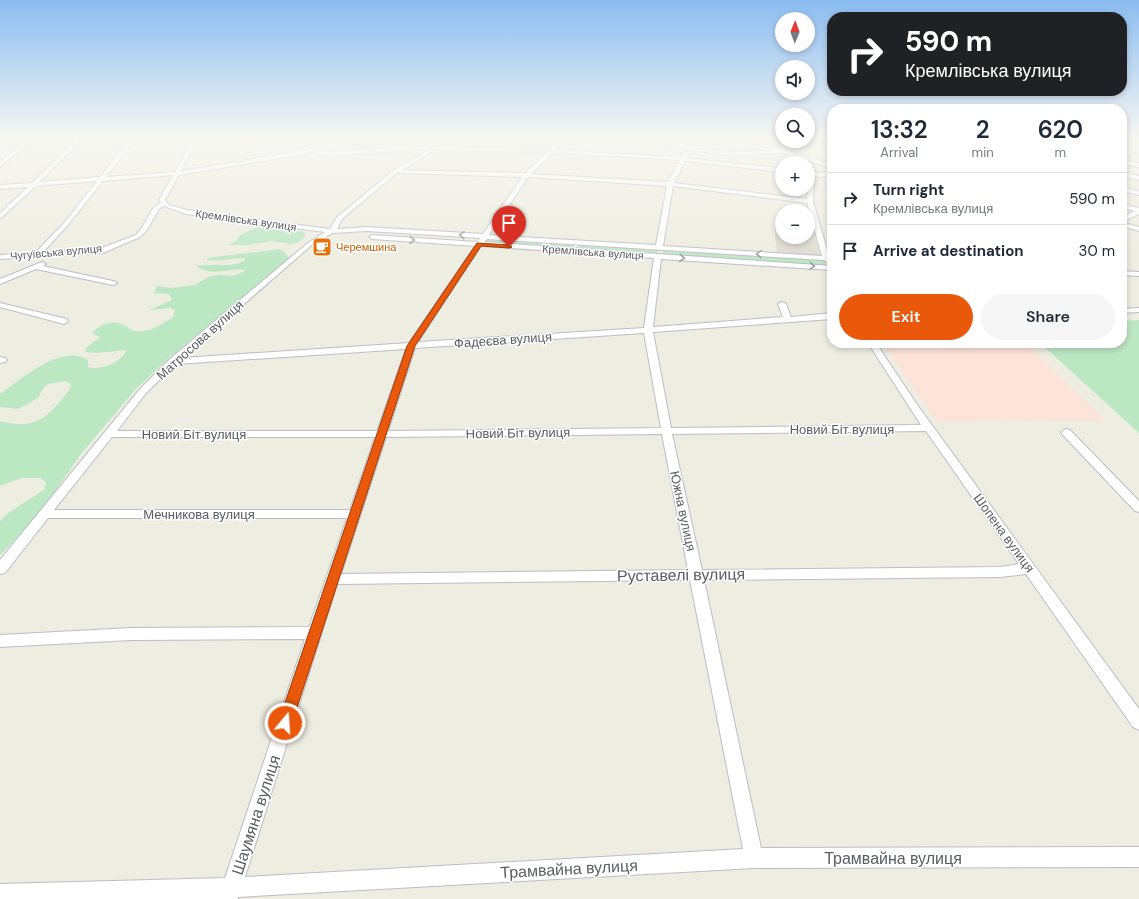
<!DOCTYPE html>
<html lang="en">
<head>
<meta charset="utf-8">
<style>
  body { margin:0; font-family:"DM Sans",sans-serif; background:#f6f6f7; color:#1f2937; height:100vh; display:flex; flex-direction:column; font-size:15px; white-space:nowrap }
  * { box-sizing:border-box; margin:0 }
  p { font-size:13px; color:#747a83 }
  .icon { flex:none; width:22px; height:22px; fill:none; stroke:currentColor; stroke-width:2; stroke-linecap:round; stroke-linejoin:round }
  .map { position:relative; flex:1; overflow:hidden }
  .side { position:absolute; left:827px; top:104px; width:300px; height:244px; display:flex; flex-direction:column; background:#fff; border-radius:16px; box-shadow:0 2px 6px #0003 }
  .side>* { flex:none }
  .banner { position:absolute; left:827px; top:12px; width:300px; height:84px; border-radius:16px; box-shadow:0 2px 6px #0003; background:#202124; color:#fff; overflow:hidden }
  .needle { width:26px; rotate:1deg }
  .tools { position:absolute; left:775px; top:12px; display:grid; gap:8px }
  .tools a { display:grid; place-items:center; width:40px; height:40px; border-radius:50%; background:#fff; box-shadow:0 2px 6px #0003; font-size:20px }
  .pin { position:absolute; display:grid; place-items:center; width:34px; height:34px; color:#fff; margin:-41px -17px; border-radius:50% 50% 50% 0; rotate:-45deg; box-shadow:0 0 4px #0007 }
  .pin .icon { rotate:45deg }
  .me { position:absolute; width:44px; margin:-22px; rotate:18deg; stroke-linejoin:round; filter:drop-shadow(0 0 3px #0008) }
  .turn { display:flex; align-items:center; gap:14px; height:84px; padding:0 12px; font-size:18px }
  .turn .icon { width:52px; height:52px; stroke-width:2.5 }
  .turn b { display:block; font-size:28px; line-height:34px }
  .eta { display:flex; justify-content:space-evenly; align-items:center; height:68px; text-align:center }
  .eta b { font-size:24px; font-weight:600; line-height:28px }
  .primary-button { display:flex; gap:8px; margin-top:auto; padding:8px 12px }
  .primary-button a { flex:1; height:46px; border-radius:24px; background:#ea580c; color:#fff; font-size:16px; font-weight:600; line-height:46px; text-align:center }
  .primary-button a+a { background:#f6f6f7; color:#1f2937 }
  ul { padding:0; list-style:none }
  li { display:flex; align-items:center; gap:12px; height:52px; padding:0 12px; border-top:1px solid #e0e1e3 }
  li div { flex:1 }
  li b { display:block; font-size:15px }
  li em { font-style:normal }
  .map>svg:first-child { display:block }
  .education { fill:#dedcd0 }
  .medical { fill:#fce4db }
  .green { fill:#bce7c3 }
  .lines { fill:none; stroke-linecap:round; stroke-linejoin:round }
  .minor-casing { stroke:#bcbdc4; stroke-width:2 }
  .minor { fill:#fff; fill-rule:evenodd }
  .oneway { stroke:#9c9da1 }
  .route { fill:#ea580c; stroke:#983908 }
  .labels { text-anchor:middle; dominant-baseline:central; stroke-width:3; stroke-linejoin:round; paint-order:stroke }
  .far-street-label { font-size:11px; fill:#5a5c63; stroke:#fff }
  .far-food-label { font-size:11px; fill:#c56008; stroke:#fff; text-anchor:start }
  .street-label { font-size:13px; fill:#5a5c63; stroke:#fff }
  .near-street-label { font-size:16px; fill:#5a5c63; stroke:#fff }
</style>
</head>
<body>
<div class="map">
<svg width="1139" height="899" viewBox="0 0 1139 899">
  <rect width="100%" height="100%" fill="#eeede1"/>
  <path class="education" d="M 774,223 L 782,223 L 782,237 L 808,237 L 808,225 L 812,225 L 820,256 L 777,254 Z"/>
  <path class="medical" d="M 882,343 L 1026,343 L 1106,421 L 937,422 Z"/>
  <path class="green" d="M 261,225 L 305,232 L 305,236 L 299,242 L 292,244 L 271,241 L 248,245 L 227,245 L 236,241 L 240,235 Z
    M 488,239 L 654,249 L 658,251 L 656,254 L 652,254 L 487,242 Z
    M 279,249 L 284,251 L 285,254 L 290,258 L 169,358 L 135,390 L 81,454 L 49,500 L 20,535 L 0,555 L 0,521 L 8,513 L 44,490 L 46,483 L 41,478 L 22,478 L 0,486 L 0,421 C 37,431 49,416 70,389 L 71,384 L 65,381 L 48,384 L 44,387 L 38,398 L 18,409 L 0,407 L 0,394 C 21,379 62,343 88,360 L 88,367 C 100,371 123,362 126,350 L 97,353 L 85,352 L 86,348 L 100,337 L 93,334 L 93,332 C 101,324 110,320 121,324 C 126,325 130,330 135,331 C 150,333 162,324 173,317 L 175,310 L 170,308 L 149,310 L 172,300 L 169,294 L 154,293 L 157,286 L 171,288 L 195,285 L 210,276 L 219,275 L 233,276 L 243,272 L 244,270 L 240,269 C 227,270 208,276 197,266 C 213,263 232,269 245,260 L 245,258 C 233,258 220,262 207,260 L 207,258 Z
    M 668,250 L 820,260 L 825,261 L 826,264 L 822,265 L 663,254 L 663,251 Z
    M 1139,320 L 1139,433 L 1040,343 L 1122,343 L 1122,321 Z"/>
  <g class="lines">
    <defs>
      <path id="minor" d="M 28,139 L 33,139 L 0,167 L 0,162 Z
        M 78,139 L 83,139 L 39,182 L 100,177 L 130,139 L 135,139 L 106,177 L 175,172 L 193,139 L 198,139 L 181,171 L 306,150 L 299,147 L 291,139 L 296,139 L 303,145 L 313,150 L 330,152 L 407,146 L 551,149 L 562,139 L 567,139 L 556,150 L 681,157 L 686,151 L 689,153 L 686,158 L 782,168 L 782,172 L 685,161 L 674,183 L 807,199 L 809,175 L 808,171 L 821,173 L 832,170 L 832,174 L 821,177 L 815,176 L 813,201 L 829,257 L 832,260 L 831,265 L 824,260 L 487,239 L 484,242 L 832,266 L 831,270 L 661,259 L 653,327 L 783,317 L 778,304 L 782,302 L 786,304 L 791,317 L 832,313 L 832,319 L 653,332 L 671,428 L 921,425 L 868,343 L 876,343 L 918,406 L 1139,709 L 1139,730 L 1133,727 L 1026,574 L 1000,577 L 704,580 L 761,848 L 1139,847 L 1139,867 L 754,868 L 238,897 L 238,899 L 0,899 L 0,884 L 225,878 L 305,639 L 131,640 L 0,647 L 0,635 L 131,628 L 309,627 L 347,518 L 48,518 L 5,573 L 0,574 L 0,560 L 140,389 L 170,359 L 309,242 L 325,232 L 186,214 L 164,206 L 159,209 L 147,230 L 140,237 L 103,253 L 0,259 L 0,255 L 35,253 L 64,223 L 97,181 L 36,186 L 0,219 L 0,213 L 28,187 L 0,189 L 0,185 L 32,183 ZM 407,150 L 428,150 L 394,170 L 337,217 L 330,229 L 187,210 L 169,205 L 165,200 L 179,175 L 312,153 L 330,156 ZM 435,150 L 547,152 L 525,173 L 402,170 ZM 553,153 L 680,160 L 668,182 L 531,174 ZM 397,173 L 522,177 L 483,234 L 367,227 L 337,229 L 342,219 ZM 173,175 L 159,200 L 161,203 L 154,207 L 141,229 L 136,235 L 99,249 L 43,252 L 68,225 L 103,181 ZM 528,177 L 667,186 L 656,245 L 489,235 ZM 673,186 L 807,203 L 822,256 L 663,246 ZM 367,231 L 480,238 L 477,242 L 372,235 L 369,237 L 372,239 L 475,246 L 409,343 L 182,358 L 313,244 L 333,233 ZM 481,246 L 654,258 L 644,328 L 418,342 ZM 644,333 L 661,428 L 388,431 L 415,348 ZM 406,349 L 377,431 L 117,431 L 146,393 L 176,364 ZM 926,431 L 1019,564 L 1000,567 L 702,570 L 672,434 ZM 662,434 L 688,570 L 341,574 L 386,437 ZM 112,437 L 375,437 L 350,510 L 54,510 ZM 690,580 L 743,849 L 245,877 L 337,584 Z
        M 652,139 C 668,139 684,146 700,149 C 724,153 750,152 774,150 L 740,139 L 748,139 L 832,164 L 832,168 L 782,153 L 749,155 L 718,154 L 687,149 Z
        M 1139,146 L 1139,150 L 1122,158 L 1122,154 Z
        M 1122,160 L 1139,163 L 1139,167 L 1122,164 Z
        M 1122,172 L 1139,176 L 1139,180 L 1122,176 Z
        M 1122,187 L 1139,191 L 1139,195 L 1122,191 Z
        M 1122,204 L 1139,208 L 1139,214 L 1122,222 L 1122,217 L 1135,211 L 1122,208 Z
        M 1122,222 L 1139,227 L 1139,231 L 1122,226 Z
        M 42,262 L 46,264 L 43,266 L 113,281 L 117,283 L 113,285 L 36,269 L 0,284 L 0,279 Z
        M 1122,271 L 1139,272 L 1139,276 L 1122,275 Z
        M 0,303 L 67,319 L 68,321 L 64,324 L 0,307 Z
        M 1139,308 L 1139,312 L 1122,313 L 1122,309 Z
        M 0,357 L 5,358 L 7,360 L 5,362 L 0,363 Z
        M 1066,429 L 1070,430 L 1139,501 L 1139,512 L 1135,511 L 1062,434 L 1061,432 Z"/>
    </defs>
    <use href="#minor" class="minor-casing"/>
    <use href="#minor" class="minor"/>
  </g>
  <defs><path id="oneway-chevron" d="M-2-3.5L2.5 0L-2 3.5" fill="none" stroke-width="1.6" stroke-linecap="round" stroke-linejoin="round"/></defs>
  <g class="oneway">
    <use href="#oneway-chevron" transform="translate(462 235) rotate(-176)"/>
    <use href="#oneway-chevron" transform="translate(412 240) rotate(4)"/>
    <use href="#oneway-chevron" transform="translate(759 254) rotate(-176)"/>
    <use href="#oneway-chevron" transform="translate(682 258) rotate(4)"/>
    <use href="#oneway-chevron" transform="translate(812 266) rotate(4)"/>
  </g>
  <linearGradient id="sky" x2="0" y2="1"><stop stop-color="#8bbcf1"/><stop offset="0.52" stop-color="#f7f7f2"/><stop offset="1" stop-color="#f7f7f2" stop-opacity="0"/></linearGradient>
  <rect width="1139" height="265" fill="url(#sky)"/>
  <path class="route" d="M 477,243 L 509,245 L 512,247 L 509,248 L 481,246 L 415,346 L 292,723 L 290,727 L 285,729 L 280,727 L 278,723 L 407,346 Z"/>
  <defs>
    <symbol id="cafe-square" viewBox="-11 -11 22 22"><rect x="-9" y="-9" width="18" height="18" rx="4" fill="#e8710a" stroke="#fff"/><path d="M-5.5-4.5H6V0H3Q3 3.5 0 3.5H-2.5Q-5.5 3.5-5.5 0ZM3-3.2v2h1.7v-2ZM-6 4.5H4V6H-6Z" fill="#fff"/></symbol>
  </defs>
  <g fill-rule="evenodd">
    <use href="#cafe-square" x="311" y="236" width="22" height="22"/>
  </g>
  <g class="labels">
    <g class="far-street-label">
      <text transform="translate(246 220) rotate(8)">Кремлівська вулиця</text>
      <text transform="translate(56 252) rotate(-5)">Чугуївська вулиця</text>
      <text transform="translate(593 252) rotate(4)">Кремлівська вулиця</text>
    </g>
    <g class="far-food-label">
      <text x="336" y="247">Черемшина</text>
    </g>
    <g class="street-label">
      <text transform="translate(200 340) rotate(-42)">Матросова вулиця</text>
      <text transform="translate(503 340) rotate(-4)">Фадеєва вулиця</text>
      <text x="842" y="429">Новий Біт вулиця</text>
      <text transform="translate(518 433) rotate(-1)">Новий Біт вулиця</text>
      <text x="194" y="434">Новий Біт вулиця</text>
      <text transform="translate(683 511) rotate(78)">Южна вулиця</text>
      <text x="199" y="514">Мечникова вулиця</text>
      <text transform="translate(1004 533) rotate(54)">Шопена вулиця</text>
    </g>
    <g class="near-street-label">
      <text transform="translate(681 575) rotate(-1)">Руставелі вулиця</text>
      <text transform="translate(256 815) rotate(-72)">Шаумяна вулиця</text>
      <text x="893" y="858">Трамвайна вулиця</text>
      <text transform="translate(569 869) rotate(-3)">Трамвайна вулиця</text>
    </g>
  </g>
</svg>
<div class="tools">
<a><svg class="needle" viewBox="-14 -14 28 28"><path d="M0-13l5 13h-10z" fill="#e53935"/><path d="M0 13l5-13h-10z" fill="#747a83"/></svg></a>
<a><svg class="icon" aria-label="sound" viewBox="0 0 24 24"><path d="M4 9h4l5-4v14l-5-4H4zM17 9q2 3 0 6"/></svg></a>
<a><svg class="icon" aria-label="search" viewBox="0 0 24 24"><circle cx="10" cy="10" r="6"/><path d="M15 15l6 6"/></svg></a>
<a>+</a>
<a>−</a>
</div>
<div class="pin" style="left:509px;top:247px;background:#d93025"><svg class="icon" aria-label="arrive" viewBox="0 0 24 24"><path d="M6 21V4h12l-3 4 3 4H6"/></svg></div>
<svg class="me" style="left:285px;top:723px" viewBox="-20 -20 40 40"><circle r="17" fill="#ea580c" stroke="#fff" stroke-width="3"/><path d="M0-11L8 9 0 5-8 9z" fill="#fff"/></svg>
<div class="banner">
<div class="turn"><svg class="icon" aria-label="right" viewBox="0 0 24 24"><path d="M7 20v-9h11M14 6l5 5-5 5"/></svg><div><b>590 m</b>Кремлівська вулиця</div></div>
</div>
<section class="side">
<div class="eta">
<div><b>13:32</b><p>Arrival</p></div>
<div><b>2</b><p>min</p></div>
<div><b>620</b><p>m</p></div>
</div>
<ul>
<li><svg class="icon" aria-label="right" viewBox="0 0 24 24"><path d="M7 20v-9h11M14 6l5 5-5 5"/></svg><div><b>Turn right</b><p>Кремлівська вулиця</p></div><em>590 m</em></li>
<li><svg class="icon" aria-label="arrive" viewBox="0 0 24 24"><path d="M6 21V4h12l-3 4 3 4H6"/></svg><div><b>Arrive at destination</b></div><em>30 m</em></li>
</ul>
<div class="primary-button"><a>Exit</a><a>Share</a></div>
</section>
</div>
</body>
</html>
